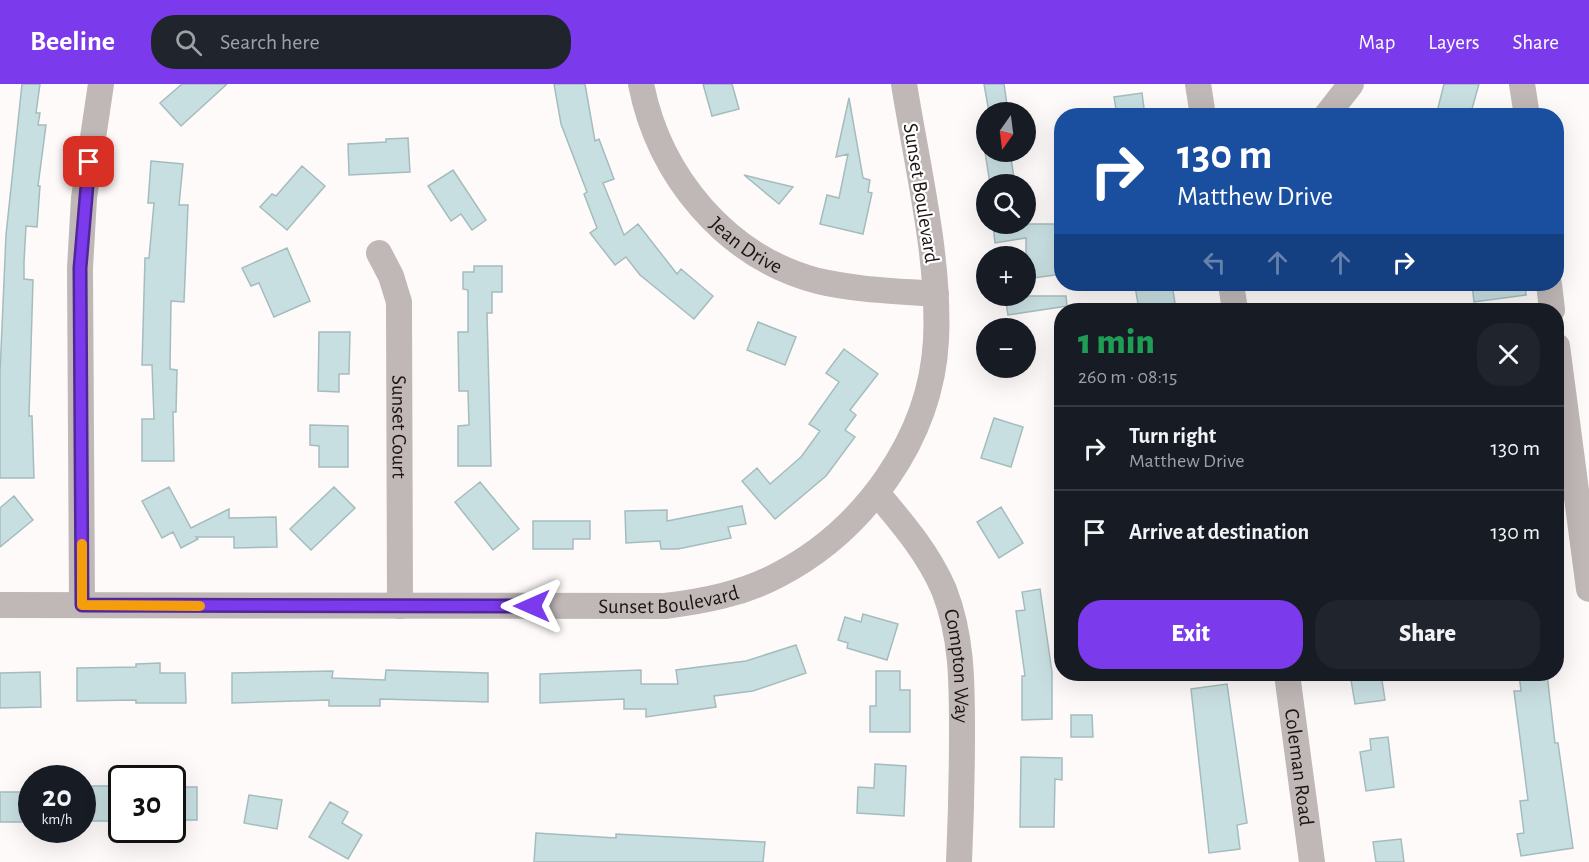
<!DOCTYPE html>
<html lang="en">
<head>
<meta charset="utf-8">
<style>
  body { margin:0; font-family:"Alegreya Sans",sans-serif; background:#20242c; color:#f1f3f6; height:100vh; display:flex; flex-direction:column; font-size:22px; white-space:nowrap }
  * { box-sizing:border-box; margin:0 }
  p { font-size:20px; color:#9ea1a6 }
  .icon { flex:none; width:33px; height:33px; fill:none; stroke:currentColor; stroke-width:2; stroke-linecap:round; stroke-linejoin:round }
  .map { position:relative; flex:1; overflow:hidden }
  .details { position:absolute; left:1054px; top:219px; width:510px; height:378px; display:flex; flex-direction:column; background:#171b24; border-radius:24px; box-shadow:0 6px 24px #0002 }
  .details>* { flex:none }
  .top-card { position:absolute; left:1054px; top:24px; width:510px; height:183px; border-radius:24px; box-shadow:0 6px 24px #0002; background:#1a4fa0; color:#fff; overflow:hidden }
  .needle { width:39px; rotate:194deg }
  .buttons { position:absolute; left:976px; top:18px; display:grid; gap:12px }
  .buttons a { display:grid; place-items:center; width:60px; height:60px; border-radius:50%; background:#171b24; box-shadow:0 6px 24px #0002; font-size:30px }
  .speed { position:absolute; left:18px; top:681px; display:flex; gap:12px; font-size:30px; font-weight:700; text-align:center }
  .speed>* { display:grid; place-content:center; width:78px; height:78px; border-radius:50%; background:#171b24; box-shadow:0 6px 24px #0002; line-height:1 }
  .speed small { font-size:15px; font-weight:400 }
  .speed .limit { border:3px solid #111; border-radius:9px; background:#fff; color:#111 }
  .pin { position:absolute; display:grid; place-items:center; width:51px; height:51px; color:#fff; margin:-26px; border-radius:12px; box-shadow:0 3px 9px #0006 }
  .me { position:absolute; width:66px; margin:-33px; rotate:270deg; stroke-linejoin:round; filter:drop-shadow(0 0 4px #0008) }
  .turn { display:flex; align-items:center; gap:21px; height:126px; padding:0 24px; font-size:27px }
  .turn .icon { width:78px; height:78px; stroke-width:2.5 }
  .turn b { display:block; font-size:42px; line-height:51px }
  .lanes { display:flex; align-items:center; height:57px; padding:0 24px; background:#0003; justify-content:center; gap:30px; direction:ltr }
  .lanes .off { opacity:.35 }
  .round { display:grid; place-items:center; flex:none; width:63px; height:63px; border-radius:24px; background:#20242c }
  .overview { display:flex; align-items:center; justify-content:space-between; height:102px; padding:0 24px }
  h1 { font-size:36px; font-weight:800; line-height:45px; color:#1e9e55 }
  .primary-button { display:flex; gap:12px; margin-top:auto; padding:12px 24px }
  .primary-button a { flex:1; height:69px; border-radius:24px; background:#7c3aed; color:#fff; font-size:24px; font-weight:800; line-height:69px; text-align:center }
  .primary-button a+a { background:#20242c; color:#f1f3f6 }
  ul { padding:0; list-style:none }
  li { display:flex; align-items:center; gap:18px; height:84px; padding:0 24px; border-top:2px solid #363941 }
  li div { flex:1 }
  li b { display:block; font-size:22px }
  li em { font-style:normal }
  header { display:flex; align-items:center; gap:36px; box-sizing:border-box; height:84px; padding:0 30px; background:#7c3aed; color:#fff }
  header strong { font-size:28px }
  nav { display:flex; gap:33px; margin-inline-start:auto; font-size:21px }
  .search { width:420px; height:54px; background:#20242c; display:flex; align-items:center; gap:15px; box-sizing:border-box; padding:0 21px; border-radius:24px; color:#9ea1a6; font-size:22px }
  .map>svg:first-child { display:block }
  .building { fill:#c8dfe1; stroke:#a5bcbd; stroke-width:1.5 }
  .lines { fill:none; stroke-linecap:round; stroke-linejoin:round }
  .street { stroke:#c0b7b7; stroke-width:26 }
  .route-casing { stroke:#51269a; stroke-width:15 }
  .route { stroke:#7c3aed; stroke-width:10 }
  .slow { stroke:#f59e0b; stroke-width:10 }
  .labels { text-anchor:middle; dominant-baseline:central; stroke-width:4.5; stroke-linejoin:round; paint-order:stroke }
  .street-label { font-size:21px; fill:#1c1414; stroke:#fff }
</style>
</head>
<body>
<header>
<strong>Beeline</strong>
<div class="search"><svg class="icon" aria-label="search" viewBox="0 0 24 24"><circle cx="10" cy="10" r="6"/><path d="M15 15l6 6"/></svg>Search here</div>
<nav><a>Map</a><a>Layers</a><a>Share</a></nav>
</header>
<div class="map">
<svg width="1589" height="778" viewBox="0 0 1589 778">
  <rect width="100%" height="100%" fill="#fffafa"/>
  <path class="building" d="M 22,0 L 40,0 L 36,29 L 40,29 L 38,41 L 46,41 L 38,102 L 40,102 L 37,143 L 26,142 L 24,178 L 24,195 L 33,196 L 29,332 L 32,332 L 34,394 L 0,394 L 0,289 L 6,151 Z
    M 182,0 L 227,0 L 181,42 L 160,19 Z
    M 554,0 L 585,0 L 595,57 L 599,55 L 614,95 L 603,99 L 624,151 L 638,140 L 677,190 L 681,185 L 713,212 L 694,235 L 640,191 L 626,173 L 615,181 L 590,149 L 597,144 L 584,110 L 587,108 L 561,40 Z
    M 703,0 L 732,0 L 739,25 L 712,32 Z
    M 984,0 L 1004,0 L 1008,28 L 989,28 Z
    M 1444,0 L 1479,0 L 1470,32 L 1436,32 Z
    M 1142,9 L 1145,32 L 1117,32 L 1114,13 Z
    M 849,14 L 863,94 L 870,96 L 868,108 L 872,109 L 863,150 L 820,140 L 827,111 L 839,114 L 848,70 L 836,73 Z
    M 408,54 L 410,88 L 349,91 L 348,60 L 386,58 L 386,55 Z
    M 985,68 L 1010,68 L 1015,100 L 990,100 Z
    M 151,77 L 183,80 L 179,121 L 188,121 L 184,218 L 171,217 L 170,285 L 177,286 L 176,328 L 173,328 L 174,377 L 142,377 L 142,335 L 154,335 L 152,281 L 142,281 L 145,174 L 149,174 L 154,119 L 148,119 Z
    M 302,82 L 325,102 L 287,146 L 260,123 L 272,110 L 276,112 Z
    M 453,86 L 486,136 L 472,146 L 461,130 L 451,137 L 428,102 Z
    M 744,91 L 793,103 L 779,120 Z
    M 993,140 L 1055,140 L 1062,190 L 1026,195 L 1026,154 L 995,159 Z
    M 287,164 L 310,217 L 274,233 L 259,199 L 251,202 L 242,184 Z
    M 474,182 L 502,182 L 502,208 L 492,208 L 492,229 L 487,229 L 491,382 L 458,382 L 458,342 L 469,341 L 468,307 L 459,307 L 458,248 L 468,248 L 468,206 L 463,205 L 463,188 L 474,188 Z
    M 1150,200 L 1172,200 L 1176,226 L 1139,226 L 1135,202 Z
    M 1472,200 L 1525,200 L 1526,211 L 1474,218 Z
    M 1005,212 L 1066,212 L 1067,222 L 1008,231 Z
    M 758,238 L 796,253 L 785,281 L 747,266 Z
    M 319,248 L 350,248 L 349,290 L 339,290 L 339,308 L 318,307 Z
    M 844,265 L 878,290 L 850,326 L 856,331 L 845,346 L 855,353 L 826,392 L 775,435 L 742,397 L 757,384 L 770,400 L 801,373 L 820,347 L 809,340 L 839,298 L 826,289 Z
    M 994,334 L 1023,343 L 1011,383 L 981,374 Z
    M 310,341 L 348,342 L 348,383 L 319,383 L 319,362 L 310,361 Z
    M 480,398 L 519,445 L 493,466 L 455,418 Z
    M 169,403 L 191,444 L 229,425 L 229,434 L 276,433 L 277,463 L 234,464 L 234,453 L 196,453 L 198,455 L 181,464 L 173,448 L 162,454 L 142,417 Z
    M 334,403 L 355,424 L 311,466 L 290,445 Z
    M 14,412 L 33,436 L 0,463 L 0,424 Z
    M 742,422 L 746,440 L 728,443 L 731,454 L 678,465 L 661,465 L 660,457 L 626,459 L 625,427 L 667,426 L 667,437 Z
    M 1001,423 L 1023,459 L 999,474 L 977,438 Z
    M 533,437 L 590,437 L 590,455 L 573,455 L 573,465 L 533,465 Z
    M 1040,505 L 1052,588 L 1052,635 L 1022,636 L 1022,592 L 1025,592 L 1016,527 L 1025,526 L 1022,508 Z
    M 863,530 L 898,540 L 887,576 L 847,564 L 848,559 L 838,556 L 845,533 L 861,538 Z
    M 796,561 L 806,589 L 753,607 L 714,612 L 716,623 L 646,633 L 646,625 L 624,625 L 624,615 L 540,619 L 540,590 L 641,586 L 641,600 L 678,600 L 676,586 L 746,577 Z
    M 160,579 L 160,589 L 185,589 L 186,619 L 136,619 L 136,616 L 77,617 L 77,584 L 136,583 L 136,580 Z
    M 386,586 L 488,589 L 488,618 L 380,615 L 380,622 L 329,622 L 329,616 L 232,619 L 232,589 L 333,587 L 332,594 L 385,596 Z
    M 876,587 L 900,587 L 900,606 L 910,606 L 910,648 L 870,648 L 870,622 L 876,622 Z
    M 40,588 L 41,623 L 0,624 L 0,589 Z
    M 1350,590 L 1381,590 L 1385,616 L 1355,620 Z
    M 1519,590 L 1547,590 L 1555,659 L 1558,659 L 1573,764 L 1521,772 L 1517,750 L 1524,749 L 1520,717 L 1528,716 L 1514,607 L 1521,607 Z
    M 1227,600 L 1247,739 L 1237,741 L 1240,765 L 1209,769 L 1191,605 Z
    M 1071,631 L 1092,631 L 1093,653 L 1071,653 Z
    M 1388,653 L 1394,703 L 1366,707 L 1360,668 L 1371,666 L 1370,655 Z
    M 1021,673 L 1062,674 L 1062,696 L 1055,695 L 1054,743 L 1020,743 Z
    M 875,680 L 906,682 L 904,732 L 857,729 L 858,703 L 874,704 Z
    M 82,702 L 122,702 L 122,737 L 82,737 Z
    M 177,703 L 197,703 L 197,736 L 172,736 L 172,710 L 177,710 Z
    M 0,708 L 32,708 L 32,738 L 0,738 Z
    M 249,711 L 282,716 L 277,745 L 244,739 Z
    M 330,718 L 348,728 L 342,739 L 362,751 L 348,775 L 309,753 Z
    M 536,749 L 616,754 L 616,750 L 765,758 L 763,778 L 534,778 Z
    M 1401,755 L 1404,778 L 1376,778 L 1373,758 Z"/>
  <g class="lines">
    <g class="street">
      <path id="s1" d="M 641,0 C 659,92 726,173 818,197 C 856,206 897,207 936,210"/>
      <path d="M 1198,0 L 1203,32"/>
      <path d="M 1522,0 L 1527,32"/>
      <path d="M 1326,32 L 1351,0"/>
      <path id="s2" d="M 379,169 L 391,192 L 399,218 L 400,522"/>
      <path d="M 1231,200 L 1235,226"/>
      <path d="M 1549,200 L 1552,226"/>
      <path d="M 1557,262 L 1589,505"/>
      <path id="s3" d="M 877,409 C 903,440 928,469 944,506 C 962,552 962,598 962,646 C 962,690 961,734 959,778"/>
      <path id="s4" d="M 0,521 L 665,522 C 704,517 742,510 778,491 C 863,447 931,355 936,256 C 940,174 917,82 904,0"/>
      <path d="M 82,521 L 80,184 L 84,114 L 101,0"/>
      <path id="s5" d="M 1287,590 L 1312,778"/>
    </g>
  </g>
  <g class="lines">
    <defs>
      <path id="route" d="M 89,78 L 80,184 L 82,521 L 532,522"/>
    </defs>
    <use href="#route" class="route-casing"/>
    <use href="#route" class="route"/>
    <path class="slow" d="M 82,460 L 82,521 L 200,522"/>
  </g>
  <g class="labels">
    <g class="street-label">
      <text transform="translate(921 109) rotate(81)">Sunset Boulevard</text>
      <text stroke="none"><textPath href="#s1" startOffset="198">Jean Drive</textPath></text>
      <text stroke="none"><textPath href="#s2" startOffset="178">Sunset Court</textPath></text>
      <text stroke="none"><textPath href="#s4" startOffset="669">Sunset Boulevard</textPath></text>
      <text stroke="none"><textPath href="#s3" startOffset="196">Compton Way</textPath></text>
      <text stroke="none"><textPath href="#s5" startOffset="94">Coleman Road</textPath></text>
    </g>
  </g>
</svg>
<div class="buttons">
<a><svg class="needle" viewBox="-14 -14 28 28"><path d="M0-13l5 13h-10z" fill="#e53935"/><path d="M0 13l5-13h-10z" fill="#9ea1a6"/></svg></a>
<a><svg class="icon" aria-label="search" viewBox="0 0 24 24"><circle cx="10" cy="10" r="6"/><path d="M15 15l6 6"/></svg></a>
<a>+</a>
<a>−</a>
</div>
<div class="speed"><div>20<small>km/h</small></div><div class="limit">30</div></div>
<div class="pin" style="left:89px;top:78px;background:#d93025"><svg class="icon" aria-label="arrive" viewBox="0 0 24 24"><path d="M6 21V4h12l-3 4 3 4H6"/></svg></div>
<svg class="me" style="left:532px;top:522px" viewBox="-20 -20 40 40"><path d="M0-17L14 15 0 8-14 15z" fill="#7c3aed" stroke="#fff" stroke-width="4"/></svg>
<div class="top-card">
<div class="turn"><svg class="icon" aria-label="right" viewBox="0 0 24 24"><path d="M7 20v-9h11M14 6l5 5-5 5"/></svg><div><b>130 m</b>Matthew Drive</div></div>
<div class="lanes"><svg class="icon off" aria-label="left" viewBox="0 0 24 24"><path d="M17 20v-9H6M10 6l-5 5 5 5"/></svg><svg class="icon off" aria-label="ahead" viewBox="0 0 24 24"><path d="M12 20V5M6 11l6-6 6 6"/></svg><svg class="icon off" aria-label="ahead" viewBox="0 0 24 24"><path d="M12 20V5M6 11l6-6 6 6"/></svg><svg class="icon" aria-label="right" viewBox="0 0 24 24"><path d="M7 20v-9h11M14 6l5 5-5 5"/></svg></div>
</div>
<section class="details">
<div class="overview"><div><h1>1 min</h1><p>260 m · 08:15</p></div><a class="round"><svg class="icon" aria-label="close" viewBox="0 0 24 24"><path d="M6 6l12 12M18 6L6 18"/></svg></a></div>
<ul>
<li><svg class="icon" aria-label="right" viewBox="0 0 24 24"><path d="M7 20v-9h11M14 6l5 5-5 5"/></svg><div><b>Turn right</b><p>Matthew Drive</p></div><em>130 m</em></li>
<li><svg class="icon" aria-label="arrive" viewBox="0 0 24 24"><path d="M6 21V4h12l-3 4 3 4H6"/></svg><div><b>Arrive at destination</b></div><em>130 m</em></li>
</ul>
<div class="primary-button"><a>Exit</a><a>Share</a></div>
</section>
</div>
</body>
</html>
